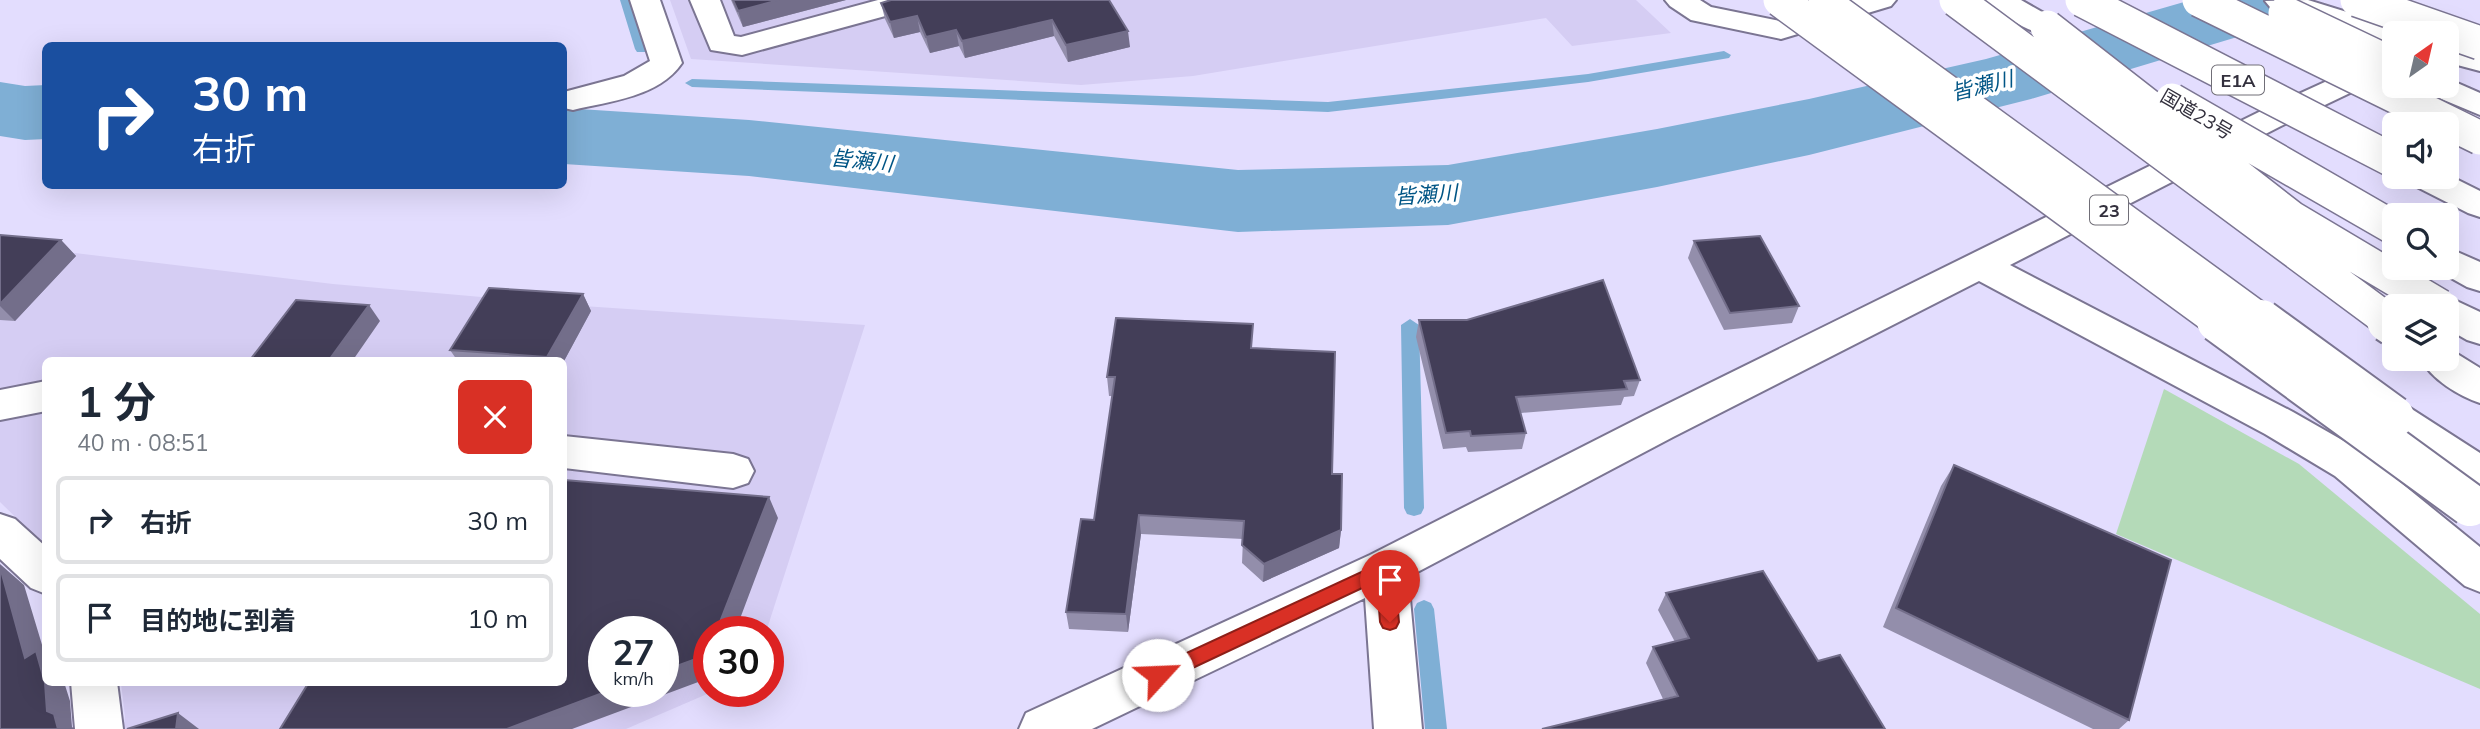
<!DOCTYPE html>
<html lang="ja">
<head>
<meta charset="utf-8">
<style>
  body { margin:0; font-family:Mulish,"Noto Sans JP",sans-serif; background:#f6f6f7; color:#1f2937; height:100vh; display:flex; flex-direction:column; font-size:26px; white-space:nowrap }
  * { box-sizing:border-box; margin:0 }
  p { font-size:23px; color:#747a83 }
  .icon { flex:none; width:38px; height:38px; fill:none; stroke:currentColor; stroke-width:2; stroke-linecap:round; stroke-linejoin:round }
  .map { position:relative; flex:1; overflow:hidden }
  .sheet { position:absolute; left:42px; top:357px; width:525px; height:329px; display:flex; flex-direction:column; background:#fff; border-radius:10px; box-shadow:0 7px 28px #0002 }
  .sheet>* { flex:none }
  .guide { position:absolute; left:42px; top:42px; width:525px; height:147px; border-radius:10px; box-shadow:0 7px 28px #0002; background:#1a4fa0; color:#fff; overflow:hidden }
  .needle { width:46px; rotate:34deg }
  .buttons { position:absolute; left:2382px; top:21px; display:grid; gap:14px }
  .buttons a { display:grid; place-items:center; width:77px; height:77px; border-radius:10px; background:#fff; box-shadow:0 7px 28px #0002; font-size:35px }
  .speed { position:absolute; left:588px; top:616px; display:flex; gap:14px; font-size:35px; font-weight:700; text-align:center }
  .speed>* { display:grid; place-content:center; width:91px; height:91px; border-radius:50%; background:#fff; box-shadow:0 7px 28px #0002; line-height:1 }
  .speed small { font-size:18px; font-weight:400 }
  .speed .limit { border:10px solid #d22; background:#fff; color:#111 }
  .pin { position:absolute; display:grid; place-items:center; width:60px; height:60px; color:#fff; margin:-72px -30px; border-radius:50% 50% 50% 0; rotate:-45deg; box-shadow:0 0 7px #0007 }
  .pin .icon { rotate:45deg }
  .me { position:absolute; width:77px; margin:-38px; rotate:65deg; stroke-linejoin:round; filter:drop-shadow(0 0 5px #0008) }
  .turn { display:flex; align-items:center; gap:24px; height:147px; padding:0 35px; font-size:32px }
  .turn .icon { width:91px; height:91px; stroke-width:2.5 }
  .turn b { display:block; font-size:49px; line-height:60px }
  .round { display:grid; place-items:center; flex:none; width:74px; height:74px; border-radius:10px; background:#f6f6f7 }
  .overview { display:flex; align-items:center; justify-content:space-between; height:119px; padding:0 35px }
  h1 { font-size:42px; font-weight:700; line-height:52px }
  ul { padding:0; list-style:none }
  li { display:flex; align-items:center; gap:21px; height:88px; margin:0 14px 10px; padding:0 21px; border:4px solid #e0e1e3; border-radius:10px }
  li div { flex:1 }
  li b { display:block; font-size:26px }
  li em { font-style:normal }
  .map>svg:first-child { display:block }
  .built { fill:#d5cdf3; fill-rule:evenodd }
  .green { fill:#b4dab8 }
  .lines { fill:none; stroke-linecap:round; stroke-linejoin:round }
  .stream { fill:#7fafd5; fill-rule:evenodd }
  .river { fill:#7fafd5; fill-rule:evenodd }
  .minor-casing { stroke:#7b7592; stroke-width:4 }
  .highway-casing { stroke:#7b7592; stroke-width:4 }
  .minor { fill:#fff; fill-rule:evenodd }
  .highway { fill:#fff; fill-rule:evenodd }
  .minor-bridge-far1-casing { stroke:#7b7592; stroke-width:36; stroke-linecap:butt }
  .minor-bridge-casing { stroke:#7b7592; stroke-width:46; stroke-linecap:butt }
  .highway-bridge-far1-casing { stroke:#7b7592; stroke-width:36; stroke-linecap:butt }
  .highway-bridge-casing { stroke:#7b7592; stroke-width:46; stroke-linecap:butt }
  .minor-bridge-far1 { stroke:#fff; stroke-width:33 }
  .minor-bridge { stroke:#fff; stroke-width:42 }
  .highway-bridge-far1 { stroke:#fff; stroke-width:33 }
  .highway-bridge { stroke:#fff; stroke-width:42 }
  .wall { fill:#938eab }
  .shaded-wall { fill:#736e8a }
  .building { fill:#433e58; stroke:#736e8a; stroke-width:2 }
  .route { fill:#d93025; stroke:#8d1f18; stroke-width:2 }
  .labels { text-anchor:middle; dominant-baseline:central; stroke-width:7; stroke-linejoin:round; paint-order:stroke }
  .shield { fill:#fff; stroke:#706e77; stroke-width:2 }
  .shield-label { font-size:18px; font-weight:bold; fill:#33303d }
  .street-label { font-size:19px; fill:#33303d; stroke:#fff }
  .water-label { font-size:21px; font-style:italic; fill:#005585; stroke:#fff }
</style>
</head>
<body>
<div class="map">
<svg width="2480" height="729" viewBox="0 0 2480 729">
  <rect width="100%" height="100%" fill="#e3ddfe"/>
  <path class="built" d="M 670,0 L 1636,0 L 1671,33 L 1572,46 L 1546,18 L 1193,76 L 1081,85 L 691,59 Z
    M 0,244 L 333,284 L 583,306 L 865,325 L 766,632 L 709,632 L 709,691 L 714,691 L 626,729 L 123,729 L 125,717 L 121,683 L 564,682 L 564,360 L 46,360 L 45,546 L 0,502 ZM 604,632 L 663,632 L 663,691 L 604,691 Z"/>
  <path class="green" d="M 2164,389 L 2299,464 L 2480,614 L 2480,689 L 2116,534 Z"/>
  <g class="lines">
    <path class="stream" d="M 620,0 L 634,0 L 649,49 L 647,52 L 637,52 L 635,49 Z
      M 1724,51 L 1731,55 L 1729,58 L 1588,82 L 1328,112 L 692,87 L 685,83 L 692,79 L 1328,102 L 1588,74 Z
      M 1410,319 L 1419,325 L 1424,508 L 1421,514 L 1414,516 L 1407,514 L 1404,508 L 1401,325 Z
      M 1424,600 L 1431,603 L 1434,609 L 1447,729 L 1425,729 L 1414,609 L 1417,603 Z"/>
    <path class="river" d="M 2191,0 L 2308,0 L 2297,17 L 2287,22 L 2031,99 L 1809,155 L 1657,187 L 1448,225 L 1238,232 L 749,176 L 564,164 L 564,108 L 749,120 L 1238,170 L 1448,165 L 1657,129 L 1809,99 L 1986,59 Z
      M 0,82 L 25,86 L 46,85 L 46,139 L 25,140 L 0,136 Z"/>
    <defs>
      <path id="minor" d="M 630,0 L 660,0 L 682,63 C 659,97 610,101 573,110 L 564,108 L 564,92 L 624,76 L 650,61 Z
        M 690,0 L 720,0 L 734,36 L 741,37 L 878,0 L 927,0 L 922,6 L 742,55 L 711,50 Z
        M 1665,0 L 1700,0 L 1711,7 L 1780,21 L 1850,0 L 1896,0 L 1891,6 L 1781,39 L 1691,20 L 1670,6 Z
        M 2384,55 L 2394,58 L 2394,72 L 2281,126 L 2010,265 L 2293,412 L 2363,452 L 2480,547 L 2480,592 L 2465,586 L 2335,476 L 2265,434 L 1979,281 L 1673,437 L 1408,577 L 1422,729 L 1374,729 L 1365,598 L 1092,729 L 1019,729 L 1026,713 L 1370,555 L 1645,415 L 2259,112 Z
        M 46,381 L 46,411 L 0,420 L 0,390 Z
        M 564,436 L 733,454 L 748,459 L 754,471 L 748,483 L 733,488 L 564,468 Z
        M 0,514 L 15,519 L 46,547 L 46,594 L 31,588 L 0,559 Z
        M 71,682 L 117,682 L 123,729 L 75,729 Z"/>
      <path id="highway" d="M 1985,0 L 2021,0 L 2058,21 L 2062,27 L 2058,33 C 2034,39 2010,18 1990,6 Z
        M 2308,0 L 2405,30 L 2407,33 L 2394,33 L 2394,45 L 2270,7 L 2265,1 Z
        M 2446,43 L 2480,52 L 2480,71 L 2446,62 Z
        M 2446,78 L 2480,93 L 2480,115 L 2427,93 L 2422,86 L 2446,86 Z
        M 2446,174 L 2480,191 L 2480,217 L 2468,213 L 2413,185 L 2408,177 L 2446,177 Z
        M 2446,247 L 2480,262 L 2480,291 L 2467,287 L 2433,268 L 2446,268 Z
        M 2446,296 L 2480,312 L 2480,344 L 2467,340 L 2446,328 L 2446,306 L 2430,306 L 2433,300 Z
        M 2446,347 L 2480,368 L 2480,403 C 2459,396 2431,379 2421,359 L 2446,359 Z
        M 2393,401 L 2407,406 L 2480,453 L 2480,491 L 2465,486 L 2379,428 L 2373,417 L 2379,406 Z"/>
    </defs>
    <use href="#minor" class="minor-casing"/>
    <use href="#highway" class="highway-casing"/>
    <use href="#minor" class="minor"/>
    <use href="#highway" class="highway"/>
    <defs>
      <path id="minor-bridge-far1" d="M 1780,0 L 2220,322"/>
      <path id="minor-bridge" d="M 2218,321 L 2470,505"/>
      <path id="highway-bridge-far1" d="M 1956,0 L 2390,322
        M 2082,0 L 2394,161
        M 2199,0 L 2480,138
        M 2357,0 L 2480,43
        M 1825,3 L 2263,322
        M 2285,13 L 2394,65
        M 2047,27 L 2292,218 L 2440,306
        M 2172,100 L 2394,228"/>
      <path id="highway-bridge" d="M 2261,321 L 2393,417
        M 2388,321 L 2394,325"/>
    </defs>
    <use href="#minor-bridge-far1" class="minor-bridge-far1-casing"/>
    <use href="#minor-bridge" class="minor-bridge-casing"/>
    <use href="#highway-bridge-far1" class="highway-bridge-far1-casing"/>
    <use href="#highway-bridge" class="highway-bridge-casing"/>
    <use href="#minor-bridge-far1" class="minor-bridge-far1"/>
    <use href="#minor-bridge" class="minor-bridge"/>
    <use href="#highway-bridge-far1" class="highway-bridge-far1"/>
    <use href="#highway-bridge" class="highway-bridge"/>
  </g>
  <path class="wall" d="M 731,0 L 846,0 L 743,27 Z
    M 1109,0 L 1130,47 L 1068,62 L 1054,36 L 965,58 L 959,46 L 930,53 L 920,32 L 894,38 L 885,19 L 881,3 Z
    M 0,235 L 61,240 L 76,256 L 15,321 L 0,320 Z
    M 1694,241 L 1799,306 L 1792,323 L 1724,330 L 1688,258 Z
    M 583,294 L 591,311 L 564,361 L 457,360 L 450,350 Z
    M 1419,320 L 1640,380 L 1634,396 L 1624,397 L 1621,405 L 1521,413 L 1526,433 L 1522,449 L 1468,452 L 1466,447 L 1443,449 L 1416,337 Z
    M 1252,348 L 1332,474 L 1341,530 L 1339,548 L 1263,582 L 1242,563 L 1243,539 L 1141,534 L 1128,632 L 1069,629 L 1066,612 L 1094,520 L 1112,396 L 1109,396 L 1107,377 Z
    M 1954,465 L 2129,720 L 2119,729 L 2093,729 L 1883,627 L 1941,486 Z
    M 1666,593 L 1818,661 L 1663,699 L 1646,663 L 1653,647 L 1675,642 L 1658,610 Z"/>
  <path class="shaded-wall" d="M 779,0 L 846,0 L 743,27 L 738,11 Z
    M 917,16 L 920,32 L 894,38 L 890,22 Z
    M 1052,20 L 1054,36 L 965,58 L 962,41 Z
    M 956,30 L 959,46 L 930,53 L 926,37 Z
    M 1128,31 L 1130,47 L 1068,62 L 1066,45 Z
    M 61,240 L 76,256 L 15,321 L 0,306 L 0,304 Z
    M 583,294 L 591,311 L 564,361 L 549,360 L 547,357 Z
    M 369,305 L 380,321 L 353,360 L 329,360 Z
    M 769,497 L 778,518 L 735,632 L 716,632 Z
    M 1139,515 L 1141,534 L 1128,632 L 1126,614 Z
    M 1341,530 L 1339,548 L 1263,582 L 1264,564 Z
    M 0,564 L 24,585 L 46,658 L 46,682 L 64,682 L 70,701 L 72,727 L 75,729 L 58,729 L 47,711 L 25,658 L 0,567 Z
    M 709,651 L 709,678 L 572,729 L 507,729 L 608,691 L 663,691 L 663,671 Z
    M 178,713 L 199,729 L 176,729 Z"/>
  <path class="building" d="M 733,0 L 779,0 L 738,11 Z
    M 891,0 L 1109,0 L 1128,31 L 1066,45 L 1052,20 L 962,41 L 956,30 L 926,37 L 917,16 L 890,22 L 881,3 Z
    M 0,235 L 61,240 L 0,304 Z
    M 1760,236 L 1799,306 L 1730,313 L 1694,241 Z
    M 1603,280 L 1640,380 L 1624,381 L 1627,389 L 1516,397 L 1526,433 L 1471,436 L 1470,431 L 1446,433 L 1419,320 L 1467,320 Z
    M 489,288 L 583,294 L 547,357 L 450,350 Z
    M 296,300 L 369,305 L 329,360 L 250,360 Z
    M 1116,318 L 1253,324 L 1251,348 L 1335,352 L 1332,474 L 1342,474 L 1341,530 L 1264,564 L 1242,545 L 1244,521 L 1139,515 L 1126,614 L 1066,612 L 1081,519 L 1094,520 L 1115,377 L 1107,377 Z
    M 1954,465 L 2171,560 L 2129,720 L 1896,608 Z
    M 564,480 L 769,497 L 716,632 L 709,632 L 709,651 L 707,655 L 663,671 L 663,632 L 604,632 L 604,691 L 608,691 L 507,729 L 280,729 L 309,682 L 564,682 Z
    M 0,567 L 25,658 L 36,651 L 45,683 L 47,711 L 54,714 L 58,729 L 0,729 Z
    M 1763,571 L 1818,661 L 1840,655 L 1885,729 L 1542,729 L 1678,696 L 1653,647 L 1689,638 L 1666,593 Z
    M 178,713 L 176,729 L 127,729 Z"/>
  <path class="route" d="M 1385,561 L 1392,563 L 1394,568 L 1399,622 L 1396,628 L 1390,630 L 1383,628 L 1380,622 L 1377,581 L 1165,681 L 1158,684 L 1152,681 L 1149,675 L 1152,669 Z"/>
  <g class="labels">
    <g class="shield">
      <rect x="2212" y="65.5" width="52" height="29" rx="5"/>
      <rect x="2090" y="195.5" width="38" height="29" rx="5"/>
    </g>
    <g class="shield-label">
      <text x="2238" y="80">E1A</text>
      <text x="2109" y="210">23</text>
    </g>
    <g class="street-label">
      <text transform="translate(2197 114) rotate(30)">国道23号</text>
    </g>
    <g class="water-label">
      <text transform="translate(1982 85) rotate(-14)">皆瀬川</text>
      <text transform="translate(862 160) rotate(6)">皆瀬川</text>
      <text transform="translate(1426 194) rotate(-4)">皆瀬川</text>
    </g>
  </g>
</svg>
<div class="buttons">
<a><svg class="needle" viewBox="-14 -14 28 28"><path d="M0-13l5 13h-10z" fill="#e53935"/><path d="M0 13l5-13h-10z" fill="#747a83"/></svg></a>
<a><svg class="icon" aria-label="sound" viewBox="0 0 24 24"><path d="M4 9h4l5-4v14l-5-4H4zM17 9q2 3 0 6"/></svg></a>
<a><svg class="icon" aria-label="search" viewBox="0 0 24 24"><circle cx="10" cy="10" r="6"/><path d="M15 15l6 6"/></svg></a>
<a><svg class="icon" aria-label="layers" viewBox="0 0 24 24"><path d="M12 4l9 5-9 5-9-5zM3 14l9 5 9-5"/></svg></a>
</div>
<div class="speed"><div>27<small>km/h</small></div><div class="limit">30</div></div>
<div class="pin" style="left:1390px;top:622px;background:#d93025"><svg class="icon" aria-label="arrive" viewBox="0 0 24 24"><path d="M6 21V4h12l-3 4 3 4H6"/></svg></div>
<svg class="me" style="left:1158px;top:675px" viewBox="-20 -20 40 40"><circle r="19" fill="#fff"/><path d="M0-13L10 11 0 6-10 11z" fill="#d93025"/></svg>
<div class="guide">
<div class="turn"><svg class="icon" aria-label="right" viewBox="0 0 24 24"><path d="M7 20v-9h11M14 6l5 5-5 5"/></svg><div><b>30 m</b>右折</div></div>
</div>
<section class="sheet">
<div class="overview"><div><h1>1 分</h1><p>40 m · 08:51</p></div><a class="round" style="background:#d93025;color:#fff"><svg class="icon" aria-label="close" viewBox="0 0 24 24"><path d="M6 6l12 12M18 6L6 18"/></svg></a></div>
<ul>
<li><svg class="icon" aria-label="right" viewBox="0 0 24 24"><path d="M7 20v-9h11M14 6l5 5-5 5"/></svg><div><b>右折</b></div><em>30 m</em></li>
<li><svg class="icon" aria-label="arrive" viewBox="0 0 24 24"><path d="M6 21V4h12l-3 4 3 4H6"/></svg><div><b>目的地に到着</b></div><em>10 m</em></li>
</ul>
</section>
</div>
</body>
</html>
